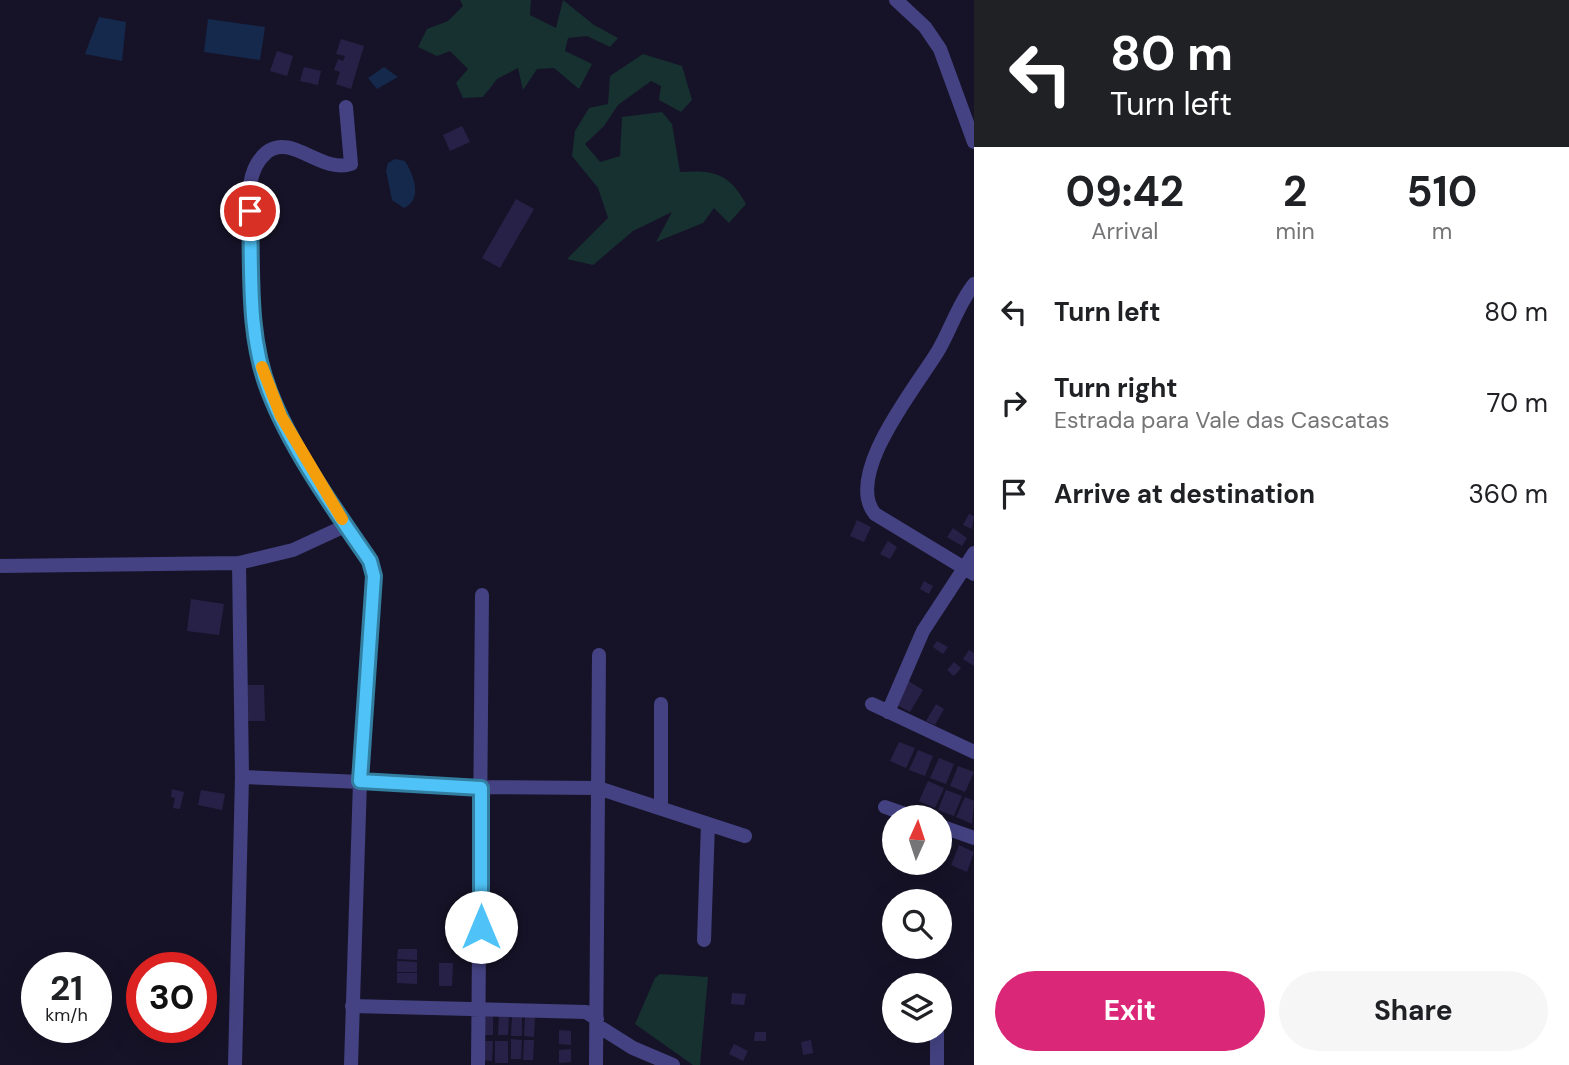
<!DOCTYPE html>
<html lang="en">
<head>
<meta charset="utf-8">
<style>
  body { margin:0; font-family:"DM Sans",sans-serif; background:#f6f6f6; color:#202124; height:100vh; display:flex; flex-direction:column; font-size:26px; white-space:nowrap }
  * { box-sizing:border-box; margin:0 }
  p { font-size:23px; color:#757577 }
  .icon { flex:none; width:38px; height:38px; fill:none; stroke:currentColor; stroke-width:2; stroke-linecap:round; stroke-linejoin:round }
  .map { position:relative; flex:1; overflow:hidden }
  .panel { display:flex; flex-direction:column; background:#fff; width:595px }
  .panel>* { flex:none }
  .guide { background:#202124; color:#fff; overflow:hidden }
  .needle { width:46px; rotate:3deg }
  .fabs { position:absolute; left:882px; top:805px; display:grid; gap:14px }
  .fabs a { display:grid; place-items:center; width:70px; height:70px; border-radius:50%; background:#fff; box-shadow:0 7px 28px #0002; font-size:35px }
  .speed { position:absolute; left:21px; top:952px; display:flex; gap:14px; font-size:35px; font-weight:700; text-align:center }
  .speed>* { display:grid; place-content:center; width:91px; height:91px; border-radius:50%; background:#fff; box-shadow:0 7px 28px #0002; line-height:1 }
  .speed small { font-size:18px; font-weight:400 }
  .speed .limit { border:10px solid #d22; background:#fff; color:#111 }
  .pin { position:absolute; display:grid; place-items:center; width:60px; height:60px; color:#fff; margin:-30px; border:4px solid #fff; border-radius:50%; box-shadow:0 2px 7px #0007 }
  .me { position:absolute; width:77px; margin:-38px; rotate:0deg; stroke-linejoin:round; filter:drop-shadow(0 0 5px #0008) }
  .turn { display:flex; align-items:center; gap:24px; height:147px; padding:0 21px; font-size:32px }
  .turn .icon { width:91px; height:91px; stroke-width:2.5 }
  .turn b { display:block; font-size:49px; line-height:60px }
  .eta { display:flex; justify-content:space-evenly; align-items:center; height:119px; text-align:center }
  .eta b { font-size:42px; font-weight:700; line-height:49px }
  .action { display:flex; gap:14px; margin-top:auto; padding:14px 21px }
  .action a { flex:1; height:80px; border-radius:42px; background:#db2777; color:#fff; font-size:28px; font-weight:700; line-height:80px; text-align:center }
  .action a+a { background:#f6f6f6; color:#202124 }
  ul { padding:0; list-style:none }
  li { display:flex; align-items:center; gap:21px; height:91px; padding:0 21px }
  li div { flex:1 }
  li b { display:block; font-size:26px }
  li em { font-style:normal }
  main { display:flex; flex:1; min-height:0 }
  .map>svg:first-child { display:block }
  .green { fill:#163130 }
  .water { fill:#14294b }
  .building { fill:#282147 }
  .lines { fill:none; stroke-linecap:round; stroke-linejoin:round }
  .minor { stroke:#444282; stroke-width:14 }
  .route-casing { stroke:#337fa1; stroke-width:18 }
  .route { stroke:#4fc3f7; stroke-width:12 }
  .slow { stroke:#f59e0b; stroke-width:12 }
</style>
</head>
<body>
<main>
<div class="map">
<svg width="974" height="1065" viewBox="0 0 974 1065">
  <rect width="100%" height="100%" fill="#161328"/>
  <path class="green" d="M 460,0 L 531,0 L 530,15 L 556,28 L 563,0 L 594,25 L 618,38 L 610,47 L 587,36 L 568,38 L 565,51 L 592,64 L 579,89 L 554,68 L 537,69 L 523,90 L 518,68 L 497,79 L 483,97 L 463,98 L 456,83 L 468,69 L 450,51 L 437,56 L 418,47 L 427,29 L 448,21 L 463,6 Z
    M 643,54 L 682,66 L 692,100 L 681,112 L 659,100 L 661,86 L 651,81 L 618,105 L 604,126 L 585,144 L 600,162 L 620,156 L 622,117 L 662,112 L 672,124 L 680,172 C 714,170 729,173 746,204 L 729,223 L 714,208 L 703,223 L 656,242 L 672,212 L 633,231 L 593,265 L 567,259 L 608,218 L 598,188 L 572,156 L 575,131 L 589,108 L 608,104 L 610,76 Z
    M 660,974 L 708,977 L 700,1065 L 693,1065 L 635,1024 L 655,978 Z"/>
  <path class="water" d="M 99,17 L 126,22 L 122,61 L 85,54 Z
    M 208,19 L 265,27 L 260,60 L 204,52 Z
    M 384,67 L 398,77 L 377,89 L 368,78 Z
    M 395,159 L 405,161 C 414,176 423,199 404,208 L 392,200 L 386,171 L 388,163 Z"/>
  <path class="building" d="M 341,39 L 364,46 L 351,89 L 336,84 L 340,72 L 334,70 L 338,59 L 343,61 L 345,56 L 336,54 Z
    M 277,51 L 293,56 L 287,76 L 270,71 Z
    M 304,67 L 321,71 L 318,85 L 300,81 Z
    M 462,126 L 470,142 L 450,151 L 443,135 Z
    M 516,199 L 534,209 L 500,268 L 482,258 Z
    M 969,514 L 974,516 L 972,529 L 963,525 Z
    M 857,520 L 871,527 L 864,542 L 850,536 Z
    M 953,528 L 967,538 L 962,546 L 947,537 Z
    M 888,541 L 897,547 L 890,559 L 880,554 Z
    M 924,581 L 933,586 L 929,594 L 920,589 Z
    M 191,599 L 224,604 L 219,635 L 187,631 Z
    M 937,641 L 948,647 L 943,654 L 933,647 Z
    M 969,650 L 974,653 L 974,666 L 963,659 Z
    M 954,662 L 961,668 L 954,676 L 947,670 Z
    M 907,680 L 923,690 L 910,712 L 893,703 Z
    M 244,685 L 264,685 L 265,721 L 245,721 Z
    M 936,704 L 944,709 L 935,725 L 926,721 Z
    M 899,742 L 915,748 L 906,768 L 890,761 Z
    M 918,750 L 933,756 L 925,776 L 909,770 Z
    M 939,758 L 954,764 L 946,784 L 930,778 Z
    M 958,766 L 974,772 L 965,792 L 950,786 Z
    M 928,781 L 944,788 L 935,808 L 919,801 Z
    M 172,789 L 184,792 L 180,809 L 173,808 L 175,798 L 171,797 Z
    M 201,790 L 225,794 L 222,810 L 198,805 Z
    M 946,790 L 962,796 L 954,816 L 938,810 Z
    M 965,797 L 974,801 L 972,824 L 956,817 Z
    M 959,845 L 974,852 L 967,872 L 951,865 Z
    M 398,949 L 417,949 L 417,960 L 397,959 Z
    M 397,961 L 417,962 L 417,972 L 397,972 Z
    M 439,963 L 453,963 L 452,986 L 439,986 Z
    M 397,973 L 417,973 L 417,984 L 397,983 Z
    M 732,993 L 746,994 L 744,1005 L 731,1004 Z
    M 482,1015 L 493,1015 L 493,1035 L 481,1035 Z
    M 499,1015 L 509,1015 L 508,1035 L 498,1035 Z
    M 512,1016 L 522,1016 L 522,1036 L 511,1036 Z
    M 525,1017 L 535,1017 L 534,1037 L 524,1036 Z
    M 559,1030 L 571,1031 L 571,1045 L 559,1044 Z
    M 755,1032 L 766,1032 L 766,1041 L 754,1041 Z
    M 511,1039 L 522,1040 L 521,1059 L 511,1059 Z
    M 524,1040 L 534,1040 L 533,1060 L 523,1060 Z
    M 811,1040 L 813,1053 L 803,1055 L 801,1042 Z
    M 483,1041 L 493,1041 L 492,1061 L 482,1060 Z
    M 495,1041 L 508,1041 L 508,1063 L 495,1063 Z
    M 734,1044 L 748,1051 L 743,1061 L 729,1054 Z
    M 571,1049 L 571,1062 L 559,1063 L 559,1050 Z"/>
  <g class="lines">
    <path class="minor" d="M 896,0 L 925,27 L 940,49 L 974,142
      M 346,107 L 351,164 C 322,174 291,133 267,152 C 243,172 250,206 251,233 C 252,285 250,342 269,391 C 291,449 334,510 370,561 L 374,576 L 360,781 L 351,1065
      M 974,284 C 958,304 951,329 938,351 C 917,386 843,475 875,514 L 974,574
      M 0,566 L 239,563 L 293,550 L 345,526
      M 872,704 L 974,752
      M 888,712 L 923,631 L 974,553
      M 242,777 L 481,787 L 598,788 L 745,836
      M 885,807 L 914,817
      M 661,808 L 661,704
      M 940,826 L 974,838
      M 704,940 L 708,824
      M 352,1006 L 586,1012 L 597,1019
      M 598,1026 L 633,1048 L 673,1065
      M 235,1065 L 242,777 L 239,563
      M 478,1065 L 482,595
      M 596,1065 L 599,655
      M 937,1065 L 937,1031"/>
  </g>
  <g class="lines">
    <defs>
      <path id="route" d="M 250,211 C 252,270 247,335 269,391 C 291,449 335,510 370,561 L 374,576 L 360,781 L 481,788 L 481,927"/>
    </defs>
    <use href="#route" class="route-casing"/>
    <use href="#route" class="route"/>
    <path class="slow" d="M 262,367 L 281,416 L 342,519"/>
  </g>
</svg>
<div class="fabs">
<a><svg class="needle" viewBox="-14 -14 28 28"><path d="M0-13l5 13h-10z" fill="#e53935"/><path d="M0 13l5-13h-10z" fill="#757577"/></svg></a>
<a><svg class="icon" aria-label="search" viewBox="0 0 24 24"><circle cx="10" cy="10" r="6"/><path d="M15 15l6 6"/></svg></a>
<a><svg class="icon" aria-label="layers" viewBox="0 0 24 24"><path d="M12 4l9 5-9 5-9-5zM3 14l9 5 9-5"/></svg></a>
</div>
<div class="speed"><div>21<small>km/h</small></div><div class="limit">30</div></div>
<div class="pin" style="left:250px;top:211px;background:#d93025"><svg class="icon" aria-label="arrive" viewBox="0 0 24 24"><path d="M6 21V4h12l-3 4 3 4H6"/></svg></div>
<svg class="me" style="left:481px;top:927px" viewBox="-20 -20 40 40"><circle r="19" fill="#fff"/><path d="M0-13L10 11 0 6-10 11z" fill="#4fc3f7"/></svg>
</div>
<section class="panel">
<div class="guide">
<div class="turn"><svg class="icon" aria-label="left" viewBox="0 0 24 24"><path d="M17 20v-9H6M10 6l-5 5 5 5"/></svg><div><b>80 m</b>Turn left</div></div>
</div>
<div class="eta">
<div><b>09:42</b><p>Arrival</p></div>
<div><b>2</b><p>min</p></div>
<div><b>510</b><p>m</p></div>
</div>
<ul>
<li><svg class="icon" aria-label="left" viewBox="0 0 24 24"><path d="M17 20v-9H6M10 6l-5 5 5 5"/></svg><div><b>Turn left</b></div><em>80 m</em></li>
<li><svg class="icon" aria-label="right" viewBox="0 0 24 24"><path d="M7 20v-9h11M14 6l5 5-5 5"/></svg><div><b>Turn right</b><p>Estrada para Vale das Cascatas</p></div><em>70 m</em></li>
<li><svg class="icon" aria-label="arrive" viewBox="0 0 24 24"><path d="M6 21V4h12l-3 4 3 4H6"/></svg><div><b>Arrive at destination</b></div><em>360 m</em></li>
</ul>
<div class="action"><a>Exit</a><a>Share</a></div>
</section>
</main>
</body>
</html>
